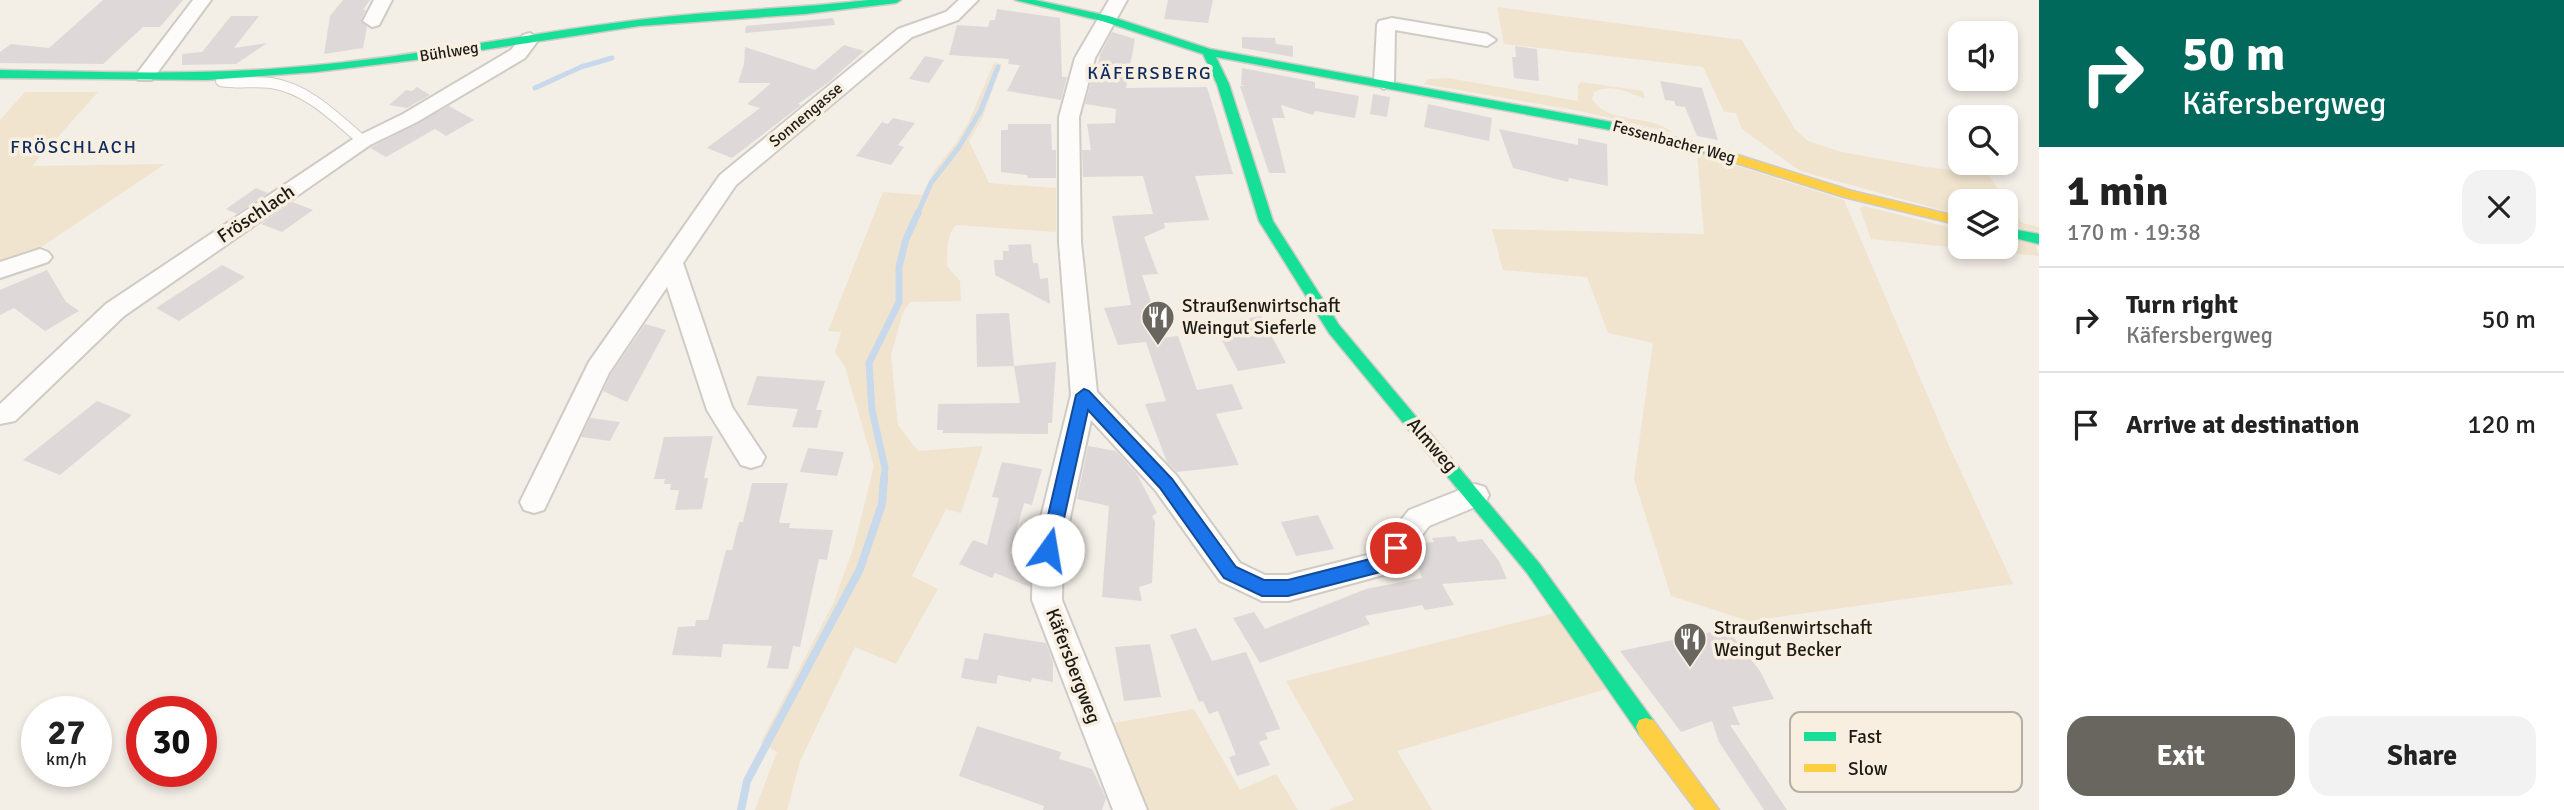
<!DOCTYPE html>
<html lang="en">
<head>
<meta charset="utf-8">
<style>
  body { margin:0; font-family:Signika,sans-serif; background:#f2f2f2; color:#222; height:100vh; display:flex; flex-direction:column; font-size:26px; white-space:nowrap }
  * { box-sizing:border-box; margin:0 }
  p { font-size:23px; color:#767676 }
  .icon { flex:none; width:38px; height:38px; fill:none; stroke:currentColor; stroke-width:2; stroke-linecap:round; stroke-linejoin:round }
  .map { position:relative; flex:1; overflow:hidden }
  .side { display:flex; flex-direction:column; background:#fff; width:525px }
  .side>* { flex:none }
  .guide { background:#00695c; color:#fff; overflow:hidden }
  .fabs { position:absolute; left:1948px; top:21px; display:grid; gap:14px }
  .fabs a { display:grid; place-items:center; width:70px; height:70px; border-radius:14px; background:#fff; box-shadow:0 4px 10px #0003; font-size:35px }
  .speed { position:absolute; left:21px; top:696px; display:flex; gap:14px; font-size:35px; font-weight:700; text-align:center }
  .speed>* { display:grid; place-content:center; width:91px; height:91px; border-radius:50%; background:#fff; box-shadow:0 4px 10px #0003; line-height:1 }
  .speed small { font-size:18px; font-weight:400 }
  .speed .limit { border:10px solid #d22; background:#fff; color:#111 }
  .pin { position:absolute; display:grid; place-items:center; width:60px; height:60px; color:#fff; margin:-30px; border:4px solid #fff; border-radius:50%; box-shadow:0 2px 7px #0007 }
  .me { position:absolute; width:77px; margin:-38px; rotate:13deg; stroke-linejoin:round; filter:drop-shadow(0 0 5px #0008) }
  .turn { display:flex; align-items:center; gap:24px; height:147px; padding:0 28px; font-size:32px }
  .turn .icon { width:91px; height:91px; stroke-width:2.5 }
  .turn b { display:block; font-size:49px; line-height:60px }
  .round { display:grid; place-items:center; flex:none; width:74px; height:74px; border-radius:21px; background:#f2f2f2 }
  .summary { display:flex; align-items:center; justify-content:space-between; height:119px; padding:0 28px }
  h1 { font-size:42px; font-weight:700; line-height:52px }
  .button { display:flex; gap:14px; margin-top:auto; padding:14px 28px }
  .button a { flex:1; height:80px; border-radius:21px; background:#69655f; color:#fff; font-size:28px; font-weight:700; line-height:80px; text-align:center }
  .button a+a { background:#f2f2f2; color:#222 }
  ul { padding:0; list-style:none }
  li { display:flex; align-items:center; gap:21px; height:105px; padding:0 28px; border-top:2px solid #e0e0e0 }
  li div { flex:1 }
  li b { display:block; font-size:26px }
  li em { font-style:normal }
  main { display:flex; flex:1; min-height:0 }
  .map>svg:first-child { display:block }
  .green { fill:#f1e4cf }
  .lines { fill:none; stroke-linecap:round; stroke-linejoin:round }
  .stream-far2 { stroke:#c7d9eb; stroke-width:5 }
  .stream-far1 { stroke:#c7d9eb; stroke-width:7 }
  .stream { stroke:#c7d9eb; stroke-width:8 }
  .building { fill:#ded9d8 }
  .lane-casing { stroke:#cfcbc5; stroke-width:12 }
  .street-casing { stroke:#cfcbc5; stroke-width:4 }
  .fast-casing { stroke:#cfcbc5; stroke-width:3 }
  .slow-casing { stroke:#cfcbc5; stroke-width:3 }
  .lane { stroke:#fdfcfb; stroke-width:10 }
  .street { fill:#fdfcfb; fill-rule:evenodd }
  .fast { fill:#16e098; fill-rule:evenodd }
  .slow { fill:#ffcf43; fill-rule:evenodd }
  .route { fill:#1a73e8; stroke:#114b97; stroke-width:2 }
  .labels { text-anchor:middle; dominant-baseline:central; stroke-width:7; stroke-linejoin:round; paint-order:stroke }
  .far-street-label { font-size:16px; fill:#1e1b16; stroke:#f8efe1 }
  .far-neighbourhood-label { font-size:18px; letter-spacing:2px; fill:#0d2c61; stroke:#f8efe1 }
  .street-label { font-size:19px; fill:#1e1b16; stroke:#f8efe1 }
  .poi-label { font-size:19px; fill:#1e1b16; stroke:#f8efe1; text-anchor:start }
  .key { fill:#f8efe1; stroke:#b7afa4; stroke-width:2 }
  .key-label { font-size:19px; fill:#1e1b16 }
</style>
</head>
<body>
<main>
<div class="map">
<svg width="2039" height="810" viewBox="0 0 2039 810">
  <rect width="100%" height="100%" fill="#f3eee6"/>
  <path class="green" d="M 1497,7 L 1742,40 L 1795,129 L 1808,141 L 1841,152 L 1926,167 L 1988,174 L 2022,223 L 2039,227 L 2039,232 L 2006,225 L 2006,201 L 1960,201 L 1960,215 L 1800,171 L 1742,129 L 1736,113 L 1724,112 L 1703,67 L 1504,44 Z
    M 994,63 L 1002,64 L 982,119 L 969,141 L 989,183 L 1056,188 L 1056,232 L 956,225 C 946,236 947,251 947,266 L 960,281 L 961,301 L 910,302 L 903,312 L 891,355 L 898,425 L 918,451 L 983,446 L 961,513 L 946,509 L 912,576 L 938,589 L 896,664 L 855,647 L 800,761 L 787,810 L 755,810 L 777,752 L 761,742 L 833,604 L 854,546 L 874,466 L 845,367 L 835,352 L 841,332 L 828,331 L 883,192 L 922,195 L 934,171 L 956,143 L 969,121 Z
    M 1448,78 L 1578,101 L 1578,86 L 1581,82 L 1643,91 L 1645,99 C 1629,92 1610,83 1594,92 L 1592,99 C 1609,126 1651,113 1673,133 L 1580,111 L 1424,84 L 1428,79 Z
    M 25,92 L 98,92 L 32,166 L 165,164 L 28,256 L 0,265 L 0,120 Z
    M 1697,153 L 1844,200 L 1950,448 L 2013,584 L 1749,621 L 1671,596 L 1634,479 L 1653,343 L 1608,333 L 1587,277 L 1503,270 L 1492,229 L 1704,234 Z
    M 1864,206 L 1960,230 L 1960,247 L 2006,247 L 2006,239 L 2035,244 L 2039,256 L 1871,239 L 1860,208 Z
    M 1558,612 L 1606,689 L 1397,751 L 1432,810 L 1328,810 L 1354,800 L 1286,681 Z
    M 1194,709 L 1240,790 L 1276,774 L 1298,810 L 1139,810 L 1108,724 Z"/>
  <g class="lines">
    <path class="stream-far2" d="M 535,88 L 581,67 L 612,58
      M 917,215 L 931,183 L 959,147 L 981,110 L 998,67"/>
    <path class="stream-far1" d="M 884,480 L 885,468 L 872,410 L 869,363 L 899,302 L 899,267 L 906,239 L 918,213"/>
    <path class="stream" d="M 741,810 L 747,781 L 860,569 L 882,504 L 884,479"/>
  </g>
  <path class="building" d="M 103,0 L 183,0 L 160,27 L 143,27 L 103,64 L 0,63 L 0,52 L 11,44 L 49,48 Z
    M 343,0 L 370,0 L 363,10 L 366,10 L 361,20 L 367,27 L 363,48 L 324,54 L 330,16 Z
    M 1168,0 L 1213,0 L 1208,23 L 1164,19 Z
    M 997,9 L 1060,18 L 1062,77 L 1067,77 L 1061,100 L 1007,91 L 1020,65 L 1008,64 L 1009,59 L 949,55 L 957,25 L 988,27 L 990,20 L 995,20 Z
    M 231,16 L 259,16 L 234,48 L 267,43 L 236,64 L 182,65 L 182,54 L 202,52 Z
    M 833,18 L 835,25 L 745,33 L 746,26 Z
    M 1112,32 L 1135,39 L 1126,88 L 1207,87 L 1233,174 L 1195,176 L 1209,220 L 1164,223 L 1165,228 L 1144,237 L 1158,274 L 1142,275 L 1163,338 L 1178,336 L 1197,390 L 1232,384 L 1243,409 L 1216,414 L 1239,465 L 1177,472 L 1167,462 L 1145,404 L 1166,401 L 1146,342 L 1118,345 L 1104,308 L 1131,305 L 1112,216 L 1153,214 L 1143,176 L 1083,177 L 1082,150 L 1091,150 L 1087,124 L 1115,123 L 1116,109 L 1085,104 L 1091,81 L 1095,82 L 1100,55 Z
    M 1242,37 L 1275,38 L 1276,44 L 1293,46 L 1293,57 L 1242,48 Z
    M 844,45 L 864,51 L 829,82 L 798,104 L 801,105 L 732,158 L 707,148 L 760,108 L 747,104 L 771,83 L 738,83 L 744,64 L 745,47 L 815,70 Z
    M 1515,46 L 1537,49 L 1539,81 L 1514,78 L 1512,57 L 1516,57 Z
    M 925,56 L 944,60 L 929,83 L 909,79 Z
    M 1242,68 L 1315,82 L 1315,88 L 1359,96 L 1355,118 L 1315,111 L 1313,115 L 1281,105 L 1285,118 L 1272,118 L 1286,173 L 1269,173 L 1240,86 L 1245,86 L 1241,85 Z
    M 1660,81 L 1702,88 L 1718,140 L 1697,136 L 1685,107 L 1676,106 L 1674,101 L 1665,100 Z
    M 417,87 L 430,95 L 407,108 L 389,105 L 406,90 L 412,91 Z
    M 1373,94 L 1390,97 L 1387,117 L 1370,114 Z
    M 1428,104 L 1492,118 L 1489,141 L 1424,127 Z
    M 449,106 L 474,120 L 446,136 L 435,129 L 386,157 L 370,148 Z
    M 893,118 L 915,123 L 898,145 L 904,147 L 891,165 L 856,156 L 882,122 L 888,124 Z
    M 1008,124 L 1051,124 L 1052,150 L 1056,150 L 1056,178 L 1028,178 L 1027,175 L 1001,172 L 1001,130 L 1008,130 Z
    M 1499,129 L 1578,145 L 1578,138 L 1607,144 L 1608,186 L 1569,178 L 1568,182 L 1513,168 Z
    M 256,188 L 268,193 L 237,214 L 226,209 Z
    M 292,202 L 313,210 L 282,232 L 261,224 Z
    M 1031,244 L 1033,263 L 1038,263 L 1040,279 L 1048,278 L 1050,304 L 995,275 L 994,260 L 1003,260 L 1003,251 L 1009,251 L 1008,245 Z
    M 222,265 L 245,277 L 179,321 L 156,308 Z
    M 47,270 L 66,302 L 79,311 L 45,331 L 14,308 L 0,315 L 0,290 Z
    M 1009,313 L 1014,366 L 1056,362 L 1052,423 L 1048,423 L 1048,434 L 943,433 L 943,430 L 937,430 L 938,404 L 1020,403 L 1014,366 L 977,367 L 976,314 Z
    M 1261,316 L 1286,363 L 1238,371 L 1214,325 Z
    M 645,324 L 666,330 L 627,402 L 603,391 L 611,374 Z
    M 757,376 L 825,381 L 816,410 L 822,410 L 817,428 L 792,427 L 798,409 L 747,405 Z
    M 97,401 L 132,415 L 60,475 L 23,460 Z
    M 590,418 L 620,422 L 610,441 L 581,437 Z
    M 713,436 L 704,478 L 708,478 L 702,509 L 675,510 L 679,490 L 670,490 L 671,484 L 664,484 L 665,479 L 654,479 L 664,437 Z
    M 1088,446 L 1116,451 L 1137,474 L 1157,513 L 1152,516 L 1155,522 L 1152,583 L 1139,587 L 1142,601 L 1102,597 L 1109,506 L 1077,499 Z
    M 808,448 L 844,452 L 837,476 L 800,472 Z
    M 1002,462 L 1042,469 L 1032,505 L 1024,503 L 1010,554 L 1030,562 L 1030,587 L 995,573 L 992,578 L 959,564 L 973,540 L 987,545 L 999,498 L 992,497 Z
    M 752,483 L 788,483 L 779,523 L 790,523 L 789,528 L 833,530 L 827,560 L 819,559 L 800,647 L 793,646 L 788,669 L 767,668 L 772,646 L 723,644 L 721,657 L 672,655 L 678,627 L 695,626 L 696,620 L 708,620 L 726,550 L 732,550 L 739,522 L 743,522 Z
    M 1318,515 L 1334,549 L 1296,556 L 1281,522 Z
    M 1455,536 L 1458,542 L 1482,539 L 1499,561 L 1507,579 L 1442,584 L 1454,605 L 1425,610 L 1422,605 L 1365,616 L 1370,624 L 1260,663 L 1233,618 L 1254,612 L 1265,629 L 1366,589 L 1422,578 L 1413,552 L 1419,543 L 1434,542 L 1432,538 Z
    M 1196,628 L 1212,661 L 1246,652 L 1279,726 L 1280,729 L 1265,733 L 1268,739 L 1259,742 L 1270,765 L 1237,776 L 1229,757 L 1236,755 L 1218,711 L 1209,714 L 1203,701 L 1199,702 L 1170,635 Z
    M 1727,629 L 1760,671 L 1774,699 L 1732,707 L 1740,725 L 1730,725 L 1787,810 L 1764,810 L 1719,742 L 1712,721 L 1681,732 L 1620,651 Z
    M 984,633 L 1046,643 L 1053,662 L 1053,682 L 1032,678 L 1031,682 L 998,675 L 996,684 L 961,678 L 965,658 L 978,660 Z
    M 1150,644 L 1161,697 L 1124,701 L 1115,647 Z
    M 977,726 L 1061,752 L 1059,759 L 1092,769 L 1106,798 L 1102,810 L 1043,810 L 1044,806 L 959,776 Z"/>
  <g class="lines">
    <defs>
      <path id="lane" d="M 221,81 C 237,84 254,81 271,83 C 307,88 336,118 363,141"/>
      <path id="street" d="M 193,0 L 211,0 L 152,80 L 138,80 L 135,76 Z
        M 374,0 L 392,0 L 379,25 L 372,27 L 363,21 Z
        M 959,0 L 978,0 L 958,20 L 912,37 L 736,185 L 683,263 L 732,407 L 765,457 L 761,465 L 751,468 L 741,465 L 707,410 L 667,287 L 609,373 L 544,510 L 534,513 L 524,510 L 520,502 L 589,362 L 720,175 L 898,29 L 946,12 Z
        M 1109,0 L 1127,0 L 1095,58 L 1079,117 L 1081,242 L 1097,392 L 1176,475 L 1240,563 L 1265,575 L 1288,575 L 1375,553 L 1409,510 L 1475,484 L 1485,487 L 1489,495 L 1485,503 L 1429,526 L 1394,572 L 1288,601 L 1262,601 L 1220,581 L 1156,491 L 1091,420 L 1063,550 L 1062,600 L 1147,810 L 1113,810 L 1032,600 L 1033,550 L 1071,395 L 1059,242 L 1059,117 L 1075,58 Z
        M 1392,18 L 1487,34 L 1496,40 L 1487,46 L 1395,30 L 1394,83 L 1384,89 L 1374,83 L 1377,25 L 1379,21 Z
        M 530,33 L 539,39 L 525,58 L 417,122 L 370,145 L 124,316 L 15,421 L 0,424 L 0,404 L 106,304 L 356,137 L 403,114 L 511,50 L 523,35 Z
        M 40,249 L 48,252 L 52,257 L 48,262 L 0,278 L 0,262 Z"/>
      <path id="fast" d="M 869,0 L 901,0 L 896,3 L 805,14 L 639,26 L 423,59 L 316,72 L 207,80 L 0,78 L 0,70 C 106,72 212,76 317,65 C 425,55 530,33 637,20 C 714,10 792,9 869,0 Z
        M 1015,0 L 1035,0 L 1109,16 L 1210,49 L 1628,125 L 1722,150 L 1722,156 L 1718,157 L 1627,133 L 1216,57 L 1229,84 L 1273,221 L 1339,325 L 1539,563 L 1653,720 L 1656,727 L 1653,734 L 1646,736 L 1639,734 L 1527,573 L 1329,333 L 1259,221 L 1217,84 L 1203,54 L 1102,21 Z
        M 2006,228 L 2039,234 L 2039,244 L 2006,236 Z"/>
      <path id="slow" d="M 1718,149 L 1852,191 L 1960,217 L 1960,225 L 1844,197 L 1714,156 L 1714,150 Z
        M 1646,718 L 1653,720 L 1719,810 L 1696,810 L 1639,734 L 1636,727 L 1639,720 Z"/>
    </defs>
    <use href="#lane" class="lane-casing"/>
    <use href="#street" class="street-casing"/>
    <use href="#fast" class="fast-casing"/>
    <use href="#slow" class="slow-casing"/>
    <use href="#lane" class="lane"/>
    <use href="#street" class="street"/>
    <use href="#fast" class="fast"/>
    <use href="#slow" class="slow"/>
  </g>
  <path class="route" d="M 1084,389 L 1089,391 L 1172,479 L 1236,567 L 1264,580 L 1288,580 L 1378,557 L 1389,543 L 1396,541 L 1402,543 L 1404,548 C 1400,557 1394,567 1384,571 L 1288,596 L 1262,596 L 1224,578 L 1160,488 L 1088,410 L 1057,550 L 1055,556 L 1048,558 L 1042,556 L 1040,550 L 1076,395 Z"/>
  <defs>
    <symbol id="restaurant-pin" viewBox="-11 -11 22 30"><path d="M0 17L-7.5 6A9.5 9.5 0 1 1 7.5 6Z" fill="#69655f" stroke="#f8efe1"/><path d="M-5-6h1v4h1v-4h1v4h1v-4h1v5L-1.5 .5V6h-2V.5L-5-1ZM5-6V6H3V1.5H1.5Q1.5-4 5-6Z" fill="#fff"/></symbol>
  </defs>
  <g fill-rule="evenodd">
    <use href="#restaurant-pin" x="1139" y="298" width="38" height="52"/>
    <use href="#restaurant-pin" x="1671" y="620" width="38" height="52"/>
  </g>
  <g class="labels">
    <g class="far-street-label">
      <text transform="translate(449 52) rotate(-9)">Bühlweg</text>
      <text transform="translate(806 115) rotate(-40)">Sonnengasse</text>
      <text transform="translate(1674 142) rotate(15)">Fessenbacher Weg</text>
    </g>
    <g class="far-neighbourhood-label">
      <text x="1150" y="73">KÄFERSBERG</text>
      <text x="74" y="147">FRÖSCHLACH</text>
    </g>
    <g class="street-label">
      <text transform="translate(256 214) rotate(-34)">Fröschlach</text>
      <text transform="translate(1432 445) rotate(49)">Almweg</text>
      <text transform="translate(1073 666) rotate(69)">Käfersbergweg</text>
    </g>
    <g class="poi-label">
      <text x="1182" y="306">Straußenwirtschaft<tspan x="1182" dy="22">Weingut Sieferle</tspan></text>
      <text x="1714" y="628">Straußenwirtschaft<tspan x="1714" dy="22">Weingut Becker</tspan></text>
    </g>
  </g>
  <rect x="1790" y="712" width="232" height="80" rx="10" class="key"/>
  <rect x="1804" y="732" width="32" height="9" fill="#16e098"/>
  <rect x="1804" y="764" width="32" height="8" fill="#ffcf43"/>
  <g class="key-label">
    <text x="1848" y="743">Fast</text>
    <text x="1848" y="775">Slow</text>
  </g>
</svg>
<div class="fabs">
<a><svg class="icon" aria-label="sound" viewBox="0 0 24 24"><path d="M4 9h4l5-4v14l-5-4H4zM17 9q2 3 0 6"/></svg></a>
<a><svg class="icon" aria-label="search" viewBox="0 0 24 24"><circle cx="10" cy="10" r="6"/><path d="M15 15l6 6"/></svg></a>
<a><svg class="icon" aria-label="layers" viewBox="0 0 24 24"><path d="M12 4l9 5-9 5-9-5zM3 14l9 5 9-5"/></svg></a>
</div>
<div class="speed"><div>27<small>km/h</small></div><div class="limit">30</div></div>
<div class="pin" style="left:1396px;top:548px;background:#d93025"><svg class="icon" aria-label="arrive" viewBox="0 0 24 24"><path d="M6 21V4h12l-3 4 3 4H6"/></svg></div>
<svg class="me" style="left:1048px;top:550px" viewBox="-20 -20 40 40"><circle r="19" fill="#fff"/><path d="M0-13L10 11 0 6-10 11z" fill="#1a73e8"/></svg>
</div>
<section class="side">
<div class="guide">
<div class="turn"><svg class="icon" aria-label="right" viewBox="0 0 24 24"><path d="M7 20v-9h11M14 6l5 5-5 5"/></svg><div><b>50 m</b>Käfersbergweg</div></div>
</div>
<div class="summary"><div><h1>1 min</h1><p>170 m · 19:38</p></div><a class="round"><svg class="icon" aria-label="close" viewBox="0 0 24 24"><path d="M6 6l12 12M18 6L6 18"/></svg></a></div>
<ul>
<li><svg class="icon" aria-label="right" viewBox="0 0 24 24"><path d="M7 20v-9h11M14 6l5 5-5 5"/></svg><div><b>Turn right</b><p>Käfersbergweg</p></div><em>50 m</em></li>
<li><svg class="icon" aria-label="arrive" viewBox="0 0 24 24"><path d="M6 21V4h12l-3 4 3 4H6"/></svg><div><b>Arrive at destination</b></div><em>120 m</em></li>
</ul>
<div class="button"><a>Exit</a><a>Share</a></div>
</section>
</main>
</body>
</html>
